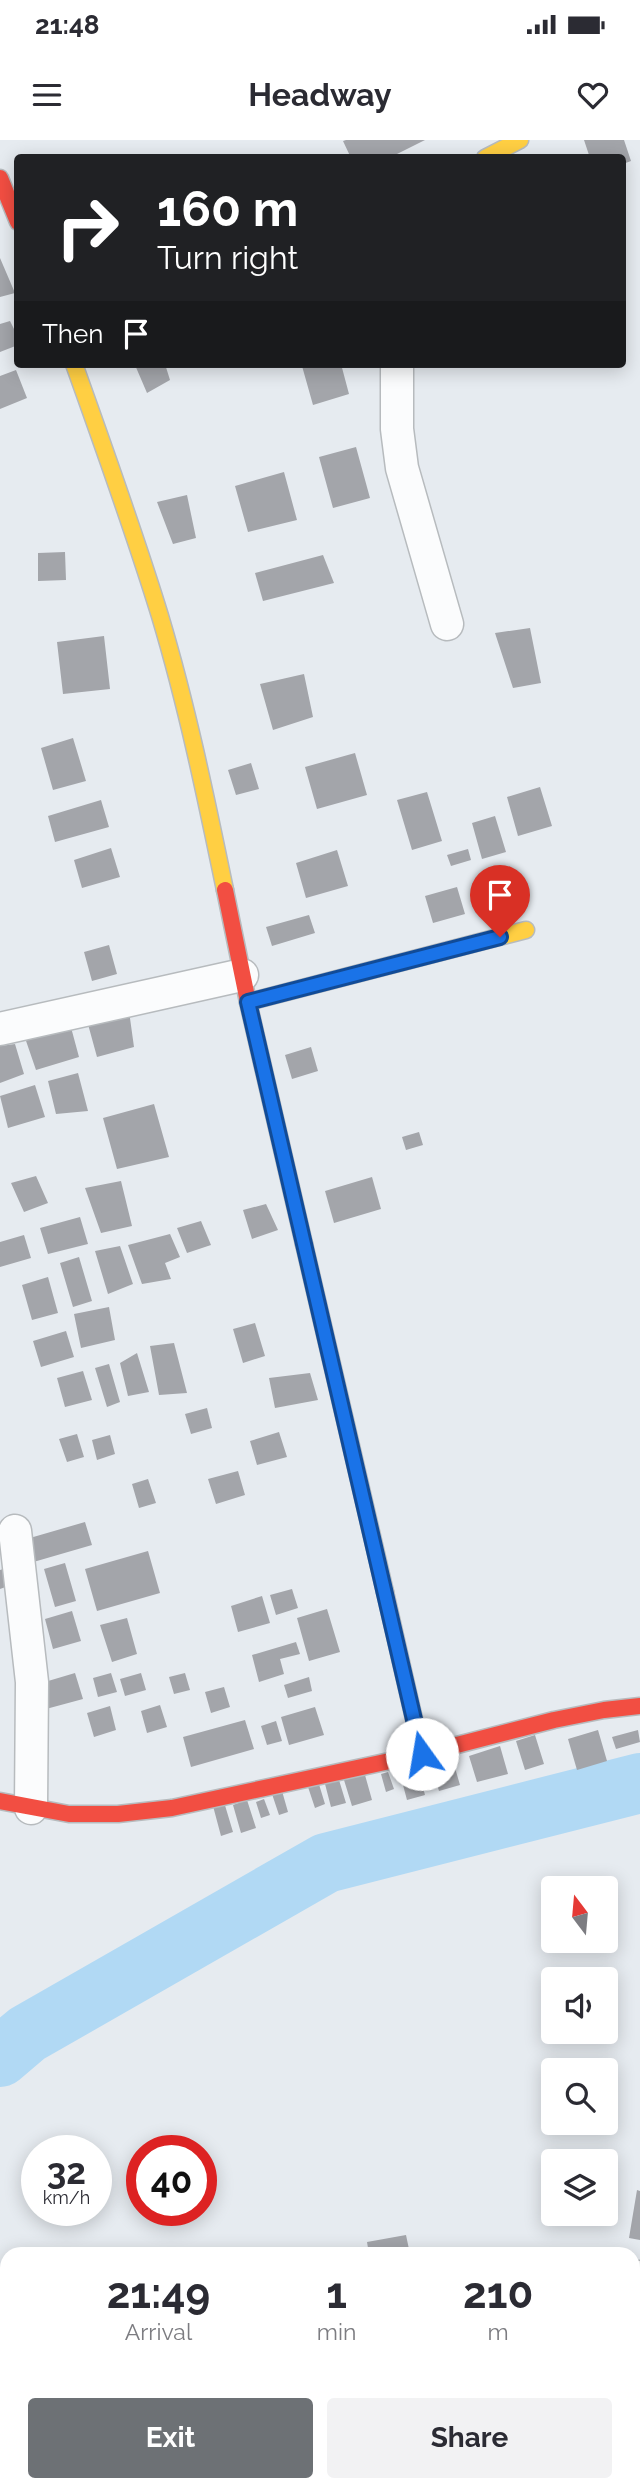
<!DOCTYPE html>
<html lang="en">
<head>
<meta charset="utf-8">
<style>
  body { margin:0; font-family:Raleway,sans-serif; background:#f2f2f3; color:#2b2b33; height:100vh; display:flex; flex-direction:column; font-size:26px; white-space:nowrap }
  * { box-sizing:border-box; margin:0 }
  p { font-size:23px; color:#7c7c81 }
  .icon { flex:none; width:38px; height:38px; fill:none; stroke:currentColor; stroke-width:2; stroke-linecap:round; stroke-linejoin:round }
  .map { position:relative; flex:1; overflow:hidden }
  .side { position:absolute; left:0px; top:2107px; width:640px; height:245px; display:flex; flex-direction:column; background:#fff; border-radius:21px 21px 0 0; box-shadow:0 4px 18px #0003 }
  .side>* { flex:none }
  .top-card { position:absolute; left:14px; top:14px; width:612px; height:214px; border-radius:7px; box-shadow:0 4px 18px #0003; background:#202124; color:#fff; overflow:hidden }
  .needle { width:46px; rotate:344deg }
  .tools { position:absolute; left:541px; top:1736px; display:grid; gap:14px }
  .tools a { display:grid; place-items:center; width:77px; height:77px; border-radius:7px; background:#fff; box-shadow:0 4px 18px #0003; font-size:35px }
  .speed { position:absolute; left:21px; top:1995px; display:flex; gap:14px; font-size:35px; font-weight:700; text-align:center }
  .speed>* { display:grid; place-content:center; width:91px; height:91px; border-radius:50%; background:#fff; box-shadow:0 4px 18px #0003; line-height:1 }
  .speed small { font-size:18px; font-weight:400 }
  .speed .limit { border:10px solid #d22; background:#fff; color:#111 }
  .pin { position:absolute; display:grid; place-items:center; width:60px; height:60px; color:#fff; margin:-72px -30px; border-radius:50% 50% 50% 0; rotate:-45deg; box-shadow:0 0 7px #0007 }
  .pin .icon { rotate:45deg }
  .me { position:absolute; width:77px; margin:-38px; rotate:347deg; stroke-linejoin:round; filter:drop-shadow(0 0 5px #0008) }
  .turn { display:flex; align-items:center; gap:24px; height:147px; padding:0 28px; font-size:32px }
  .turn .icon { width:91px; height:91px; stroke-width:2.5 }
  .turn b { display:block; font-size:49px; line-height:60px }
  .then { display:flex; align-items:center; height:66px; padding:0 28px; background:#0003; gap:14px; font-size:26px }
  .eta { display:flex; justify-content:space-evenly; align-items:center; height:119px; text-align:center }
  .eta b { font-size:42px; font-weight:700; line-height:49px }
  .primary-button { display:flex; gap:14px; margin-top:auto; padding:14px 28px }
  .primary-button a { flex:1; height:80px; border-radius:7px; background:#6d7175; color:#fff; font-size:28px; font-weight:700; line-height:80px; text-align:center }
  .primary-button a+a { background:#f2f2f3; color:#2b2b33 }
  .status { display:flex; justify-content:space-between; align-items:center; height:49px; padding:0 35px; background:#fff; direction:ltr }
  .status svg { height:19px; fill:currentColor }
  header { display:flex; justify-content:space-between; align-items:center; height:91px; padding:0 28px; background:#fff; font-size:32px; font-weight:700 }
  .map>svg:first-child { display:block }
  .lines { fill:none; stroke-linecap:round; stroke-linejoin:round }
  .river { stroke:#b1d9f4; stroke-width:60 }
  .building { fill:#a3a5aa }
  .street-casing { stroke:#b7bbbe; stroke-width:35 }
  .fast-casing { stroke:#b7bbbe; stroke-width:19 }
  .slow-casing { stroke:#b7bbbe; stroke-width:19 }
  .jam-casing { stroke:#b7bbbe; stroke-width:19 }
  .street { stroke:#fbfcfd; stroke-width:32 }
  .fast { stroke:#16e098; stroke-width:16 }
  .slow { stroke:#ffcf43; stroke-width:16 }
  .jam { stroke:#f24e42; stroke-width:16 }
  .route-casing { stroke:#114b97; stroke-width:18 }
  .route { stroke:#1a73e8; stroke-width:12 }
</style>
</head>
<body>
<div class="status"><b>21:48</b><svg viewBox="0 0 49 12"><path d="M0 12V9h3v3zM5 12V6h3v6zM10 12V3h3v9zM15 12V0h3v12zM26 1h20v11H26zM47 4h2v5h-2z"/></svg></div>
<header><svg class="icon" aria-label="menu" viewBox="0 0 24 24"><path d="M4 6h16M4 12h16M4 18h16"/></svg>Headway<svg class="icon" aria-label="heart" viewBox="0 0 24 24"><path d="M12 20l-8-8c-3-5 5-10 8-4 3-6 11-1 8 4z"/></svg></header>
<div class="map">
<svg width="640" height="2352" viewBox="0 0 640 2352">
  <rect width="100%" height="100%" fill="#e6ebf0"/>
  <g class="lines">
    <path class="river" d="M 0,1917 L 27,1894 L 326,1723 L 640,1643"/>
  </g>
  <path class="building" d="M 346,0 L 425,0 L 389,18 L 351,18 L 343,1 Z
    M 584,0 L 624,0 L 631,21 L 623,24 L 623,18 L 590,18 Z
    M 0,118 L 15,153 L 0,157 Z
    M 10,181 L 18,197 L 18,205 L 0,212 L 0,184 Z
    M 165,224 L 170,240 L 147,253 L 135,225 Z
    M 309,224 L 341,224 L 349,254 L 313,265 L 302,226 Z
    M 16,230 L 27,258 L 0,269 L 0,236 Z
    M 356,307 L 370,358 L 333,368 L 319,317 Z
    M 284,332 L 297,380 L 248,392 L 235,346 Z
    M 187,355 L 196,398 L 173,404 L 157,362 Z
    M 65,412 L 66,440 L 38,441 L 38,413 Z
    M 323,415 L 334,443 L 263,461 L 255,433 Z
    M 530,488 L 541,543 L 513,548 L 495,493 Z
    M 104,496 L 110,549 L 63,554 L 57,502 Z
    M 304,534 L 313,577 L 273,590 L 260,544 Z
    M 73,598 L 86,641 L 53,650 L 41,608 Z
    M 355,613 L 367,655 L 317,669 L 305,627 Z
    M 251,623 L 259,649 L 236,655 L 228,630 Z
    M 540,647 L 552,686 L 518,696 L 507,657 Z
    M 427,652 L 442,701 L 412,710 L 397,660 Z
    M 101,660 L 109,687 L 55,702 L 48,676 Z
    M 495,676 L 506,712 L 482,719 L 472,683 Z
    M 111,708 L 120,737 L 82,748 L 74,720 Z
    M 468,709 L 471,720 L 451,726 L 447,715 Z
    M 337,710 L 348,746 L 306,758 L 296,723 Z
    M 457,747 L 465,774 L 433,783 L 425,756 Z
    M 309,775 L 315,793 L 272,806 L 266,787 Z
    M 109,805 L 117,834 L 92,841 L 84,812 Z
    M 129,871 L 134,907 L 97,917 L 86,877 Z
    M 69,880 L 79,917 L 36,930 L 24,895 Z
    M 15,904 L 24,934 L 0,943 L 0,906 Z
    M 311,907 L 318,931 L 292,939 L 285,915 Z
    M 78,933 L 88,971 L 56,974 L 48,941 Z
    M 35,945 L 45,977 L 8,988 L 0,956 Z
    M 154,964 L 169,1017 L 117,1029 L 103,978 Z
    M 419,992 L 423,1005 L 406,1010 L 402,997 Z
    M 36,1036 L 48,1063 L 24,1072 L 11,1043 Z
    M 372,1037 L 381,1069 L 334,1083 L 325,1051 Z
    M 121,1041 L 132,1086 L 101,1093 L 85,1048 Z
    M 266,1064 L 278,1090 L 252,1099 L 243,1070 Z
    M 80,1077 L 88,1104 L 48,1114 L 40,1088 Z
    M 201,1081 L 211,1105 L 187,1113 L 177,1088 Z
    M 170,1094 L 180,1117 L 165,1123 L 171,1139 L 142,1144 L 128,1105 Z
    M 24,1095 L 31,1118 L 0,1127 L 0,1102 Z
    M 120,1106 L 133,1144 L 108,1154 L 95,1111 Z
    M 79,1117 L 92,1161 L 73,1167 L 60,1123 Z
    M 48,1137 L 58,1173 L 32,1180 L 22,1145 Z
    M 109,1167 L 115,1200 L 81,1208 L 74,1174 Z
    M 255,1183 L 265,1216 L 243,1223 L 233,1189 Z
    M 66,1191 L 74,1217 L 41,1227 L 33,1201 Z
    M 174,1203 L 187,1253 L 159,1255 L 150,1206 Z
    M 137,1213 L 149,1252 L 128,1256 L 120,1223 Z
    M 109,1224 L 120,1262 L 107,1267 L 95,1228 Z
    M 83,1231 L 92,1260 L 65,1267 L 57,1238 Z
    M 310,1233 L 318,1260 L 275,1268 L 269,1238 Z
    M 207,1268 L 212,1288 L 191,1294 L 185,1274 Z
    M 279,1292 L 287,1317 L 257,1325 L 250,1301 Z
    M 77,1294 L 84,1317 L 67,1322 L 59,1299 Z
    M 110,1295 L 115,1314 L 97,1320 L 92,1300 Z
    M 238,1331 L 245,1355 L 216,1364 L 208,1339 Z
    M 148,1339 L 156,1363 L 139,1368 L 132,1344 Z
    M 85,1382 L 92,1405 L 30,1423 L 23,1400 Z
    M 148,1411 L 160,1453 L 97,1471 L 85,1429 Z
    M 65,1423 L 76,1461 L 55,1467 L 44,1429 Z
    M 6,1428 L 11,1445 L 0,1449 L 0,1430 Z
    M 292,1449 L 298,1468 L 276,1475 L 270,1455 Z
    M 262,1456 L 270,1483 L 238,1492 L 231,1466 Z
    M 327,1469 L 340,1512 L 309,1521 L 297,1478 Z
    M 72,1471 L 81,1501 L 53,1509 L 45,1479 Z
    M 127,1478 L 137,1514 L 112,1522 L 100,1485 Z
    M 296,1502 L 300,1514 L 280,1519 L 284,1534 L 259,1542 L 252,1515 Z
    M 75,1533 L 83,1559 L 46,1569 L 38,1544 Z
    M 111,1533 L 117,1552 L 98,1557 L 93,1538 Z
    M 141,1533 L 146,1550 L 125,1556 L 120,1539 Z
    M 185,1533 L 190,1550 L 174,1554 L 169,1537 Z
    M 309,1537 L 312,1551 L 288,1558 L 284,1545 Z
    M 224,1547 L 230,1567 L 211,1573 L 205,1552 Z
    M 160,1565 L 167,1587 L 147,1593 L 141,1571 Z
    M 110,1566 L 116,1590 L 94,1597 L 87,1573 Z
    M 315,1567 L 324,1595 L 289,1605 L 281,1577 Z
    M 245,1580 L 254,1609 L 191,1627 L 183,1597 Z
    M 276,1581 L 282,1601 L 267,1605 L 261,1586 Z
    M 598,1590 L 607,1621 L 577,1630 L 568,1599 Z
    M 638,1590 L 640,1602 L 616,1609 L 612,1597 Z
    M 535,1595 L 544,1624 L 525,1630 L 516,1601 Z
    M 500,1606 L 508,1634 L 477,1642 L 469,1616 Z
    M 453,1621 L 460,1645 L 439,1651 L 432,1627 Z
    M 417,1625 L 425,1655 L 407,1660 L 399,1630 Z
    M 388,1632 L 394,1649 L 386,1652 L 381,1634 Z
    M 365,1635 L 372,1660 L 352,1666 L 344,1640 Z
    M 339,1640 L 346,1663 L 331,1667 L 325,1644 Z
    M 318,1641 L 325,1664 L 315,1668 L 307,1644 Z
    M 282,1651 L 288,1672 L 279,1675 L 272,1654 Z
    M 264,1659 L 270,1675 L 261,1678 L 256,1662 Z
    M 247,1660 L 256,1688 L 241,1693 L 233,1665 Z
    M 224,1662 L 233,1692 L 221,1696 L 213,1666 Z
    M 637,2050 L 640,2051 L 640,2100 L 629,2098 Z
    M 406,2095 L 410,2114 L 369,2114 L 367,2102 Z
    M 640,2165 L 640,2197 L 636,2198 L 634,2186 L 634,2167 Z
    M 0,2242 L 6,2243 L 3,2267 L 0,2266 Z
    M 0,2274 L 7,2275 L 1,2311 L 0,2311 Z
    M 0,2323 L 7,2324 L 7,2345 L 28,2345 L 27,2352 L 0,2348 Z
    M 370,2345 L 435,2345 L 436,2352 L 337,2352 Z
    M 581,2345 L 598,2345 L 600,2352 L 570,2352 L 569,2349 Z"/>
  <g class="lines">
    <defs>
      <path id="street" d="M 397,224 L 397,289 L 402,328 L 447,484
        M 0,889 L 242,835
        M 15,1391 L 32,1542 L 31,1668
        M 634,2138 L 640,2137
        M 0,2204 L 7,2206
        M 634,2251 L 640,2253
        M 0,2314 L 7,2316
        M 634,2324 L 637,2352
        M 143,2345 L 194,2345
        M 105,2352 L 106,2345"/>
      <path id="fast" d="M 304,1104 L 385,1452"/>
      <path id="slow" d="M 485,18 L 520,0
        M 74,224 C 104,308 134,391 160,476 C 187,566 206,658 225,750
        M 248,862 L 526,790"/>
      <path id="jam" d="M 0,38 L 18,82
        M 225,750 L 248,862 L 304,1104
        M 385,1452 L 422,1614
        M 0,1661 L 69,1674 L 118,1674 L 172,1668 L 422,1614 L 554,1580 L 604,1570 L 640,1566"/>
    </defs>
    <use href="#street" class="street-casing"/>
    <use href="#fast" class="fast-casing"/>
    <use href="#slow" class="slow-casing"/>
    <use href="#jam" class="jam-casing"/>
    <use href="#street" class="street"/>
    <use href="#fast" class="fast"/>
    <use href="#slow" class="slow"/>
    <use href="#jam" class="jam"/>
  </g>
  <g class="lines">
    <defs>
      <path id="route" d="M 422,1614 L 248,862 L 500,797"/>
    </defs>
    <use href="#route" class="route-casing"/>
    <use href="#route" class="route"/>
  </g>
</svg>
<div class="tools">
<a><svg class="needle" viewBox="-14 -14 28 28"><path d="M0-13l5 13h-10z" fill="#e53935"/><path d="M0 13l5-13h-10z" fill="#7c7c81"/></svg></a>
<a><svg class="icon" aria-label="sound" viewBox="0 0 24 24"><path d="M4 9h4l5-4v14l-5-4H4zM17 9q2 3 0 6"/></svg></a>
<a><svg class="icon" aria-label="search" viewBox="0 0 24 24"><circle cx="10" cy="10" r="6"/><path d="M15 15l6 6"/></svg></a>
<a><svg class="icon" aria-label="layers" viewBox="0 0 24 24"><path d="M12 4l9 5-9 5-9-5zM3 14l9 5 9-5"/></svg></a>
</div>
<div class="speed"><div>32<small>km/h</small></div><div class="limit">40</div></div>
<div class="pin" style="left:500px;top:797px;background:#d93025"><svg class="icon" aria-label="arrive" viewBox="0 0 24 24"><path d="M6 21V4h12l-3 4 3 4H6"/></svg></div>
<svg class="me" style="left:422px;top:1614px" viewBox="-20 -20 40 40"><circle r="19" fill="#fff"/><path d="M0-13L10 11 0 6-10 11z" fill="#1a73e8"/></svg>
<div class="top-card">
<div class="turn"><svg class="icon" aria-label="right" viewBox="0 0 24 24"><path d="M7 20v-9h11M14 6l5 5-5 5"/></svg><div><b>160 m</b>Turn right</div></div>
<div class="then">Then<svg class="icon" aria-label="arrive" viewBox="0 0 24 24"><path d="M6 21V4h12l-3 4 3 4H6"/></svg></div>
</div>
<section class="side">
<div class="eta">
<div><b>21:49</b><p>Arrival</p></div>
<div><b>1</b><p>min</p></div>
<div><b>210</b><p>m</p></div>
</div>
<div class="primary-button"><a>Exit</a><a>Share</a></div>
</section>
</div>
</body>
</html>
